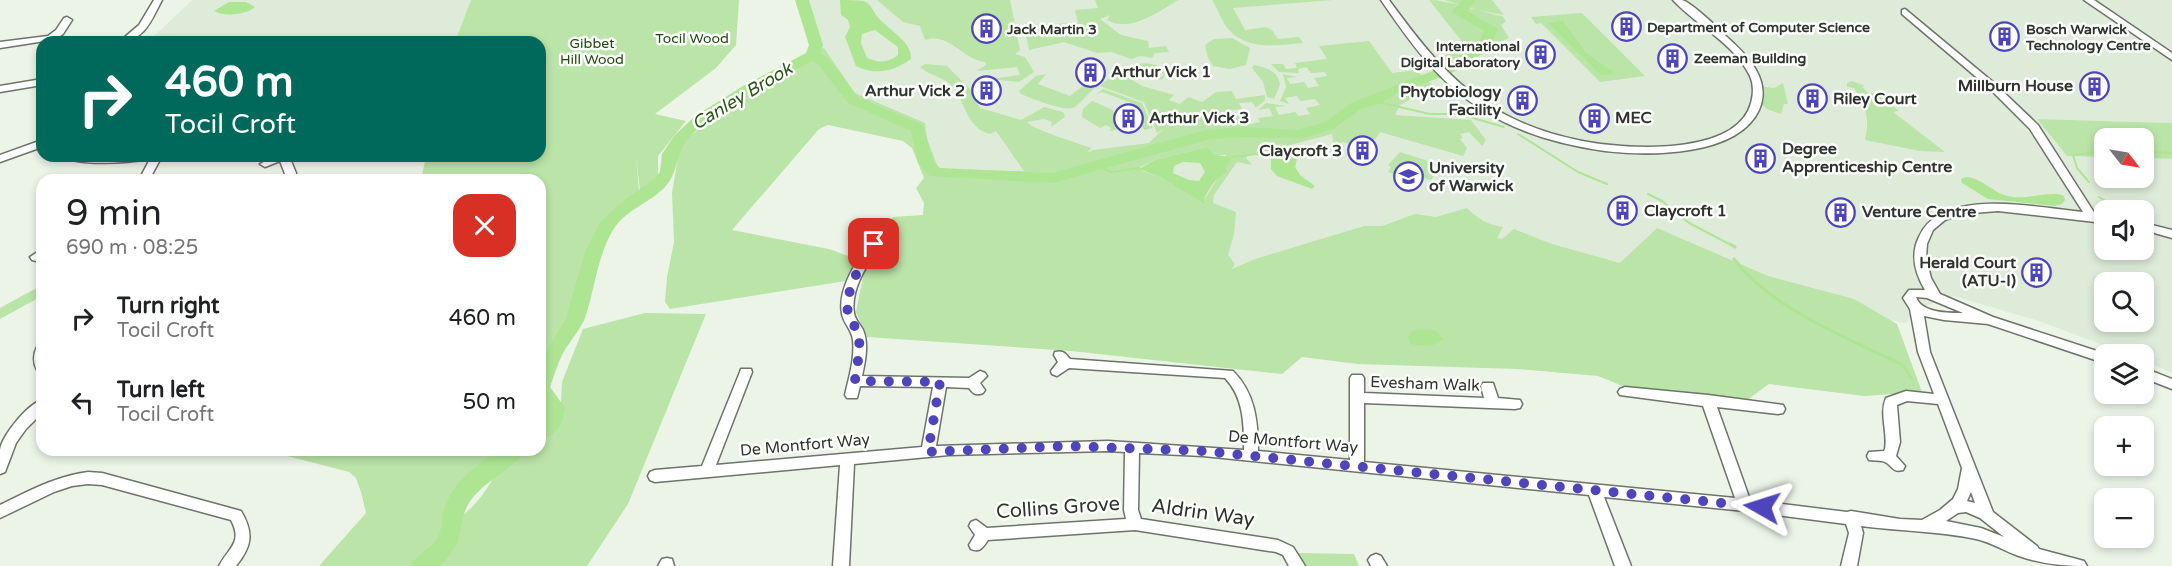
<!DOCTYPE html>
<html lang="en">
<head>
<meta charset="utf-8">
<style>
  body { margin:0; font-family:"Varela Round",sans-serif; background:#f6f6f6; color:#202124; height:100vh; display:flex; flex-direction:column; font-size:22px; white-space:nowrap }
  * { box-sizing:border-box; margin:0 }
  p { font-size:20px; color:#757577 }
  .icon { flex:none; width:33px; height:33px; fill:none; stroke:currentColor; stroke-width:2; stroke-linecap:round; stroke-linejoin:round }
  .map { position:relative; flex:1; overflow:hidden }
  .drawer { position:absolute; left:36px; top:174px; width:510px; height:282px; display:flex; flex-direction:column; background:#fff; border-radius:18px; box-shadow:0 3px 9px #0003 }
  .drawer>* { flex:none }
  .top-card { position:absolute; left:36px; top:36px; width:510px; height:126px; border-radius:18px; box-shadow:0 3px 9px #0003; background:#00695c; color:#fff; overflow:hidden }
  .needle { width:39px; rotate:121deg }
  .tools { position:absolute; left:2094px; top:128px; display:grid; gap:12px }
  .tools a { display:grid; place-items:center; width:60px; height:60px; border-radius:12px; background:#fff; box-shadow:0 3px 9px #0003; font-size:30px }
  .pin { position:absolute; display:grid; place-items:center; width:51px; height:51px; color:#fff; margin:-26px; border-radius:12px; box-shadow:0 3px 9px #0006 }
  .me { position:absolute; width:66px; margin:-33px; rotate:276deg; stroke-linejoin:round; filter:drop-shadow(0 0 4px #0008) }
  .turn { display:flex; align-items:center; gap:21px; height:126px; padding:0 30px; font-size:27px }
  .turn .icon { width:78px; height:78px; stroke-width:2.5 }
  .turn b { display:block; font-size:42px; line-height:51px }
  .round { display:grid; place-items:center; flex:none; width:63px; height:63px; border-radius:18px; background:#f6f6f6 }
  .headline { display:flex; align-items:center; justify-content:space-between; height:102px; padding:0 30px }
  h1 { font-size:36px; font-weight:600; line-height:45px }
  ul { padding:0; list-style:none }
  li { display:flex; align-items:center; gap:18px; height:84px; padding:0 30px }
  li div { flex:1 }
  li b { display:block; font-size:22px }
  li em { font-style:normal }
  .map>svg:first-child { display:block }
  .built { fill:#deebd9; fill-rule:evenodd }
  .green { fill:#bbe4a8; fill-rule:evenodd }
  .water { fill:#aee593; fill-rule:evenodd }
  .lines { fill:none; stroke-linecap:round; stroke-linejoin:round }
  .stream-far1 { stroke:#aee593; stroke-width:2 }
  .stream { stroke:#aee593; stroke-width:3 }
  .river { fill:#aee593; fill-rule:evenodd }
  .minor-casing { stroke:#6d746a; stroke-width:3 }
  .minor { fill:#fff; fill-rule:evenodd }
  .route { stroke:#4e45bc; stroke-width:10; stroke-dasharray:0 18 }
  .labels { text-anchor:middle; dominant-baseline:central; stroke-width:5; stroke-linejoin:round; paint-order:stroke }
  .far-poi-label { font-size:14px; font-weight:bold; fill:#30332e; stroke:#fdfffc; text-anchor:start }
  .far-park-label { font-size:14px; fill:#23450e; stroke:#fdfffc }
  .poi-label { font-size:16px; font-weight:bold; fill:#30332e; stroke:#fdfffc; text-anchor:start }
  .street-label { font-size:16px; fill:#30332e; stroke:#fdfffc }
  .water-label { font-size:18px; font-style:italic; fill:#30531c; stroke:#fdfffc }
  .near-street-label { font-size:20px; fill:#30332e; stroke:#fdfffc }
</style>
</head>
<body>
<div class="map">
<svg width="2172" height="566" viewBox="0 0 2172 566">
  <rect width="100%" height="100%" fill="#ecf4e8"/>
  <path class="built" d="M 192,0 L 681,0 L 540,42 L 148,42 Z
    M 807,0 L 2172,0 L 2172,123 L 2037,119 L 2067,156 L 2104,157 L 2104,177 L 2144,177 L 2144,158 L 2172,159 L 2172,373 L 2144,361 L 2144,354 L 2127,354 L 2039,321 L 1953,296 L 1917,309 L 1906,323 L 1683,285 L 1212,314 L 938,171 L 926,142 L 852,94 L 822,54 ZM 2104,210 L 2144,210 L 2144,249 L 2104,249 ZM 2104,282 L 2144,282 L 2144,321 L 2104,321 Z"/>
  <path class="green" d="M 471,0 L 739,0 L 736,45 L 716,68 L 655,114 L 686,121 L 658,156 L 658,178 L 640,191 L 636,156 L 639,191 L 600,227 L 569,321 L 549,352 L 540,375 L 540,180 L 421,180 L 426,156 L 540,156 L 540,42 L 455,42 Z
    M 877,0 L 1010,0 L 1020,50 L 1015,54 L 1025,57 L 1034,72 L 1019,82 L 989,79 L 1020,75 L 1017,67 L 976,71 L 986,65 L 985,62 C 961,59 950,32 925,40 L 920,26 L 903,22 Z
    M 1095,0 L 1178,0 C 1159,12 1129,33 1107,20 L 1110,15 L 1100,19 L 1121,35 L 1148,41 L 1149,48 L 1166,46 L 1169,52 L 1155,53 L 1152,58 L 1141,56 L 1131,59 L 1111,52 L 1097,53 L 1064,42 L 1029,50 L 1024,25 L 1078,23 L 1075,10 L 1098,8 Z
    M 1212,0 L 1333,0 L 1233,8 L 1245,30 L 1266,27 L 1272,30 L 1278,39 L 1299,37 L 1303,43 C 1278,45 1248,51 1229,30 C 1222,22 1218,9 1212,0 Z
    M 1429,0 C 1449,0 1480,12 1502,16 L 1506,21 L 1501,25 L 1509,38 L 1486,48 L 1445,72 L 1434,59 L 1451,53 L 1447,46 L 1464,44 Z
    M 1445,0 L 1492,0 L 1504,15 L 1472,9 Z
    M 1582,13 L 1645,76 L 1600,82 L 1541,23 L 1536,24 L 1531,17 ZM 1563,20 L 1586,52 L 1615,74 L 1601,76 L 1549,23 Z
    M 1232,38 L 1250,48 L 1246,65 L 1230,69 L 1213,66 L 1208,58 L 1205,45 L 1214,39 Z
    M 1369,41 L 1392,73 L 1416,70 L 1435,87 L 1400,105 L 1395,115 L 1471,120 L 1486,140 L 1482,146 L 1469,132 L 1460,134 L 1463,138 L 1460,139 L 1467,148 L 1463,156 L 1380,132 L 1368,150 L 1343,142 L 1340,145 L 1333,143 L 1332,134 L 1248,156 L 1246,158 L 1252,165 L 1237,162 L 1214,195 L 1213,203 L 1236,212 L 1234,234 L 1228,255 L 1235,264 L 1232,269 L 1255,259 L 1364,226 L 1382,226 L 1415,214 L 1436,217 L 1467,208 C 1478,219 1488,225 1503,227 L 1497,238 L 1502,239 L 1514,229 L 1552,244 L 1620,263 L 1657,228 L 1768,276 L 1854,299 L 1897,324 L 1922,392 L 1864,396 L 1769,384 L 1747,400 L 1625,387 L 1598,376 L 1517,369 L 1357,364 L 1302,357 L 1282,374 L 1071,351 L 867,337 L 856,312 L 866,262 L 893,217 L 923,215 L 924,203 L 916,188 L 924,178 L 912,148 L 903,141 L 828,125 L 819,129 L 732,230 L 829,249 L 859,260 L 852,280 L 670,309 L 665,302 L 667,277 L 674,242 L 672,193 L 680,145 L 754,82 L 810,52 L 824,48 L 855,93 L 925,123 L 927,139 L 939,170 L 1024,171 L 996,131 L 990,134 C 967,128 966,104 953,87 C 943,76 930,76 920,67 L 926,64 L 947,66 L 970,89 L 980,108 L 1021,120 L 1044,107 L 1063,112 L 1065,117 L 1051,127 L 1052,122 L 1044,119 L 1027,122 C 1035,131 1076,142 1091,148 L 1087,153 L 1093,150 L 1149,143 L 1163,129 L 1157,133 L 1144,102 L 1100,86 L 1108,79 L 1114,80 C 1136,62 1140,59 1167,69 L 1163,79 L 1158,80 L 1164,74 L 1154,71 L 1148,75 L 1151,77 L 1149,79 L 1137,74 L 1131,79 L 1142,86 L 1174,95 L 1169,100 L 1180,104 L 1188,97 L 1202,102 L 1216,92 L 1232,91 L 1236,99 L 1265,95 L 1265,100 L 1256,108 L 1252,102 L 1239,103 L 1242,109 L 1227,111 L 1230,117 L 1245,115 L 1250,124 L 1260,122 L 1258,118 L 1273,116 L 1269,108 L 1258,110 L 1266,103 L 1286,106 L 1275,107 L 1279,115 L 1295,112 L 1298,116 L 1310,114 L 1306,108 L 1320,105 L 1315,99 L 1300,101 L 1297,96 L 1285,98 L 1289,104 L 1280,101 L 1286,87 L 1283,74 L 1297,77 L 1287,78 L 1290,84 L 1304,82 L 1308,88 L 1319,86 L 1314,78 L 1327,76 L 1325,72 L 1311,73 L 1306,67 L 1298,69 L 1299,73 L 1279,72 L 1271,64 L 1283,64 L 1286,69 L 1297,68 L 1295,63 L 1327,59 L 1319,46 ZM 1207,147 L 1215,155 L 1226,155 L 1226,174 L 1220,175 L 1204,200 L 1207,204 L 1160,177 L 1142,171 L 1140,167 L 1155,160 Z
    M 1254,65 C 1266,67 1278,71 1280,85 L 1274,99 L 1267,97 L 1263,82 L 1252,68 Z
    M 1100,73 L 1107,76 C 1096,85 1086,98 1075,107 C 1067,113 1030,98 1021,94 L 1019,91 L 1036,76 L 1046,74 L 1038,84 L 1070,96 Z
    M 1852,81 L 1865,86 L 1862,87 L 1869,93 L 1877,93 L 1899,111 L 1893,112 L 1945,152 L 1920,151 L 1865,140 C 1870,119 1866,106 1854,88 L 1847,87 L 1847,83 Z
    M 1783,83 L 1788,104 L 1784,104 L 1781,114 L 1767,109 L 1760,103 L 1760,86 L 1774,88 Z
    M 1103,89 L 1142,103 L 1153,128 L 1144,130 L 1132,103 L 1102,92 L 1096,94 Z
    M 1092,101 L 1113,110 L 1120,129 L 1110,131 L 1111,128 L 1106,125 L 1100,128 L 1082,117 L 1083,109 Z
    M 2037,119 L 2172,123 L 2172,159 L 2144,158 L 2144,138 L 2104,138 L 2104,157 L 2067,156 Z
    M 1400,152 L 1441,165 L 1431,180 L 1423,178 L 1421,182 L 1388,172 L 1391,167 L 1388,165 Z
    M 42,285 L 42,296 L 0,319 L 0,308 Z
    M 645,313 L 706,314 L 628,504 L 587,566 L 319,566 L 366,513 L 361,492 L 356,478 L 349,472 L 264,450 L 511,450 C 487,467 446,492 447,525 C 456,519 467,513 474,505 C 496,482 500,450 540,450 L 540,438 L 560,423 L 562,382 L 583,329 Z
    M 1298,553 L 1354,554 L 1359,566 L 1304,566 Z"/>
  <path class="water" d="M 840,0 C 847,0 857,0 864,1 C 871,4 872,9 876,15 C 885,28 913,41 911,59 C 894,71 876,76 856,66 L 845,37 L 850,27 L 848,20 L 841,15 ZM 875,30 L 898,47 L 898,55 C 888,63 879,63 867,58 L 861,43 L 862,34 Z
    M 229,2 L 246,2 L 255,7 C 245,15 225,17 214,11 Z
    M 1563,20 L 1586,52 L 1616,74 L 1601,76 L 1548,23 Z
    M 1207,147 L 1215,155 L 1232,157 L 1226,168 L 1228,173 C 1217,175 1208,190 1204,200 L 1207,205 L 1160,177 L 1139,169 L 1155,160 ZM 1183,162 L 1200,163 L 1205,172 L 1199,181 L 1189,180 L 1173,173 L 1174,166 Z
    M 1306,148 L 1312,150 L 1297,159 L 1295,167 L 1300,175 L 1315,186 L 1312,189 L 1277,176 L 1271,169 L 1271,156 Z
    M 1966,177 C 1983,178 1994,195 2013,197 C 2029,199 2053,190 2064,196 L 2065,200 L 2062,204 L 2055,206 L 1988,199 L 1962,183 L 1961,179 Z
    M 1413,330 L 1435,330 L 1443,339 C 1435,348 1422,346 1411,344 L 1408,337 Z"/>
  <g class="lines">
    <path class="stream-far1" d="M 1373,101 L 1430,114 L 1459,114 L 1504,127
      M 1518,134 L 1578,172 L 1607,184
      M 2144,152 L 2172,153
      M 1232,157 L 1256,154 L 1271,156
      M 1095,166 L 1112,172 L 1139,168
      M 2089,182 L 2077,168 L 2073,155 L 2104,151
      M 1648,194 L 1662,201 L 1689,223 L 1733,246
      M 2099,197 L 2121,210"/>
    <path class="stream" d="M 1730,244 L 1735,247
      M 1734,259 C 1770,308 1849,339 1903,365 L 1911,378"/>
    <path class="river" d="M 795,0 L 809,0 L 823,45 L 820,53 L 828,58 L 858,97 L 923,125 L 934,162 L 940,168 L 1052,173 L 1206,130 L 1243,127 L 1298,130 L 1325,122 L 1351,103 L 1440,68 L 1478,45 L 1484,31 L 1452,12 L 1462,0 L 1476,0 L 1467,11 L 1498,29 L 1489,50 L 1450,74 L 1402,91 L 1378,104 L 1361,109 L 1335,128 L 1304,138 L 1243,137 L 1207,140 L 1053,183 L 930,176 L 918,163 L 911,131 L 848,103 L 818,64 L 812,61 C 771,84 720,102 688,139 C 675,154 679,172 665,187 C 650,203 625,210 613,230 C 597,257 595,289 585,318 C 580,330 570,341 563,353 C 558,363 554,376 550,387 L 565,408 C 562,425 558,434 540,440 L 540,422 L 545,409 L 540,403 L 540,363 L 566,318 L 585,252 L 600,222 L 625,199 L 652,181 L 660,172 L 662,154 L 674,136 L 695,116 L 743,86 L 806,53 L 809,45 Z
      M 499,450 L 525,450 C 517,467 484,481 471,500 C 454,524 469,541 439,566 L 411,566 C 416,554 429,550 437,539 C 443,530 441,517 445,507 C 454,481 477,465 499,450 Z"/>
    <defs>
      <path id="minor" d="M 154,0 L 162,0 C 152,19 144,42 119,42 L 139,25 Z
        M 1381,0 L 1389,0 C 1424,48 1458,92 1512,118 C 1534,129 1558,136 1582,141 C 1623,149 1725,156 1748,111 C 1753,101 1755,87 1750,76 C 1734,43 1697,26 1673,0 C 1676,0 1679,0 1682,0 C 1691,2 1719,29 1727,37 C 1748,56 1772,80 1759,110 C 1737,157 1648,156 1605,151 C 1562,145 1518,133 1481,109 C 1438,82 1409,41 1381,0 Z
        M 2084,0 L 2094,0 L 2172,53 L 2172,60 Z
        M 1905,9 L 1994,83 L 2038,125 L 2095,214 L 2104,216 L 2104,223 L 1998,211 L 1960,214 L 1945,220 L 1933,230 L 1927,244 L 1926,258 L 1931,278 L 1940,294 L 1993,317 L 2106,354 L 2104,354 L 2104,363 L 1988,324 L 1944,320 L 1924,316 L 1930,352 L 1993,512 L 2037,546 L 2039,549 L 2084,561 L 2087,566 C 2063,566 2041,564 2019,556 C 2004,551 1991,542 1976,539 C 1938,531 1899,531 1861,526 L 1863,533 L 1857,566 L 1841,566 L 1849,533 L 1846,524 L 1745,511 L 1604,497 L 1631,566 L 1615,566 L 1589,495 L 1203,456 L 1139,453 L 1138,510 L 1141,519 L 1278,540 L 1293,547 L 1305,566 L 1289,566 L 1283,555 L 1276,552 L 1135,530 L 988,540 C 983,547 980,553 971,549 L 969,545 L 975,535 L 969,526 L 971,522 L 976,520 L 987,528 L 1126,519 L 1124,510 L 1125,452 L 1108,451 L 949,455 L 854,464 L 849,566 L 833,566 L 840,465 L 655,482 L 650,480 L 648,476 L 650,472 L 655,470 L 702,466 L 740,372 L 741,369 L 751,369 L 752,372 L 716,465 L 922,447 L 933,387 L 860,386 L 857,398 L 847,398 L 845,395 C 849,377 855,358 853,340 C 852,330 844,324 842,314 C 837,289 857,261 870,241 L 874,240 L 880,244 C 868,264 850,289 854,313 C 855,320 860,324 863,330 C 869,344 865,362 862,376 L 969,378 L 980,371 L 985,373 L 987,376 L 980,383 L 985,390 L 983,393 C 975,396 973,393 969,388 L 946,387 L 936,446 L 1108,441 L 1244,450 C 1244,424 1244,398 1225,378 L 1069,368 L 1057,376 L 1052,374 L 1051,371 L 1058,362 L 1054,355 L 1055,352 C 1063,350 1065,353 1070,359 L 1233,371 C 1255,393 1258,421 1258,451 L 1350,460 L 1350,378 L 1352,375 L 1362,375 L 1364,378 L 1364,393 L 1484,398 L 1481,386 L 1483,383 L 1493,383 L 1498,398 L 1520,400 L 1522,404 L 1520,408 L 1515,409 L 1364,403 L 1364,462 L 1735,498 L 1703,406 L 1620,395 L 1618,392 L 1620,389 L 1625,387 L 1708,395 L 1783,405 L 1785,409 L 1783,413 L 1778,414 L 1717,407 L 1750,500 L 1847,512 L 1851,511 L 1900,519 L 1922,520 L 1940,510 L 1953,499 L 1958,489 L 1962,468 L 1938,404 L 1907,401 L 1897,405 L 1900,442 L 1896,456 L 1905,466 L 1903,470 C 1892,473 1893,466 1885,462 C 1881,460 1874,461 1869,460 L 1867,456 L 1869,452 L 1884,451 L 1885,449 C 1888,432 1879,414 1886,398 L 1906,391 L 1934,394 L 1918,352 L 1910,309 L 1903,298 L 1909,290 L 1925,290 C 1915,273 1910,255 1919,237 C 1941,186 2039,208 2083,212 L 2030,129 L 1988,87 L 1902,14 L 1902,10 ZM 1916,297 L 1927,298 L 1963,313 C 1948,313 1921,313 1916,297 ZM 1971,492 L 1975,503 L 1967,501 ZM 1966,512 L 1980,518 L 2004,537 L 1981,528 L 1946,521 L 1958,513 Z
        M 67,17 L 72,20 L 63,34 L 57,38 L 64,42 L 45,41 L 0,48 L 0,42 L 48,36 L 56,30 L 64,18 Z
        M 42,79 L 42,85 L 0,92 L 0,86 Z
        M 42,140 L 42,147 L 0,162 L 0,155 Z
        M 63,156 L 162,156 L 149,180 L 139,180 L 150,159 C 131,162 78,167 63,156 Z
        M 275,156 L 289,156 L 296,173 L 295,179 L 287,179 L 280,161 L 265,167 L 260,164 Z
        M 2144,223 L 2172,230 L 2172,238 L 2144,230 Z
        M 42,249 L 42,258 L 36,261 L 32,260 L 30,257 Z
        M 42,345 L 42,372 L 37,370 C 33,363 33,354 37,347 Z
        M 2144,368 L 2172,379 L 2172,389 L 2144,378 Z
        M 42,400 L 42,413 L 26,429 L 16,443 L 5,472 L 0,474 C 0,466 0,457 0,450 C 2,435 28,404 42,400 Z
        M 88,472 L 102,473 L 241,511 C 254,533 252,546 236,566 L 219,566 C 229,547 243,543 231,520 L 102,485 L 88,484 L 72,486 L 54,492 L 0,518 L 0,505 C 29,491 56,476 88,472 Z
        M 1376,554 L 1381,556 L 1387,566 L 1371,566 L 1368,560 L 1371,556 Z
        M 667,558 L 672,559 L 674,566 L 658,566 L 662,559 Z"/>
    </defs>
    <use href="#minor" class="minor-casing"/>
    <use href="#minor" class="minor"/>
  </g>
  <g class="lines">
    <path class="route" d="M 874,244 C 862,262 844,291 848,314 C 849,321 857,327 858,334 C 862,349 856,367 855,381 L 940,382 L 928,452 L 1066,446 L 1203,451 L 1762,507"/>
  </g>
  <defs>
    <symbol id="building-ring" viewBox="-11 -11 22 22"><circle r="9.5" fill="#fdfffc" stroke="#4e45bc" stroke-width="1.5"/><path d="M-4-6H4V6H1V3H-1V6H-4ZM-2.5-4.3h1.7v1.8h-1.7ZM.8-4.3h1.7v1.8H.8ZM-2.5-1h1.7V.8h-1.7ZM.8-1h1.7V.8H.8Z" fill="#4e45bc"/></symbol>
    <symbol id="university-ring" viewBox="-11 -11 22 22"><circle r="9.5" fill="#fdfffc" stroke="#4e45bc" stroke-width="1.5"/><path d="M0-5L7-2L0 1L-7-2ZM-4 1L0 2.5L4 1V4Q0 6-4 4Z" fill="#4e45bc"/></symbol>
  </defs>
  <g fill-rule="evenodd">
    <use href="#building-ring" x="1610" y="10" width="33" height="33"/>
    <use href="#building-ring" x="970" y="12" width="33" height="33"/>
    <use href="#building-ring" x="1988" y="20" width="33" height="33"/>
    <use href="#building-ring" x="1524" y="38" width="33" height="33"/>
    <use href="#building-ring" x="1656" y="42" width="33" height="33"/>
    <use href="#building-ring" x="1074" y="56" width="33" height="33"/>
    <use href="#building-ring" x="2078" y="70" width="33" height="33"/>
    <use href="#building-ring" x="970" y="74" width="33" height="33"/>
    <use href="#building-ring" x="1796" y="82" width="33" height="33"/>
    <use href="#building-ring" x="1506" y="84" width="33" height="33"/>
    <use href="#building-ring" x="1112" y="102" width="33" height="33"/>
    <use href="#building-ring" x="1578" y="102" width="33" height="33"/>
    <use href="#building-ring" x="1346" y="134" width="33" height="33"/>
    <use href="#building-ring" x="1744" y="142" width="33" height="33"/>
    <use href="#university-ring" x="1392" y="160" width="33" height="33"/>
    <use href="#building-ring" x="1606" y="194" width="33" height="33"/>
    <use href="#building-ring" x="1824" y="196" width="33" height="33"/>
    <use href="#building-ring" x="2020" y="256" width="33" height="33"/>
  </g>
  <g class="labels">
    <g class="far-poi-label">
      <text x="1647" y="27">Department of Computer Science</text>
      <text x="1007" y="29">Jack Martin 3</text>
      <text x="2026" y="29">Bosch Warwick<tspan x="2026" dy="16">Technology Centre</tspan></text>
      <text x="1520" y="46" text-anchor="end">International<tspan x="1520" dy="16">Digital Laboratory</tspan></text>
      <text x="1694" y="58">Zeeman Building</text>
    </g>
    <g class="far-park-label">
      <text x="692" y="38">Tocil Wood</text>
      <text x="592" y="43">Gibbet<tspan x="592" dy="16">Hill Wood</tspan></text>
    </g>
    <g class="poi-label">
      <text x="1111" y="72">Arthur Vick 1</text>
      <text x="2073" y="86" text-anchor="end">Millburn House</text>
      <text x="965" y="91" text-anchor="end">Arthur Vick 2</text>
      <text x="1501" y="92" text-anchor="end">Phytobiology<tspan x="1501" dy="18">Facility</tspan></text>
      <text x="1833" y="99">Riley Court</text>
      <text x="1149" y="118">Arthur Vick 3</text>
      <text x="1615" y="118">MEC</text>
      <text x="1782" y="149">Degree<tspan x="1782" dy="18">Apprenticeship Centre</tspan></text>
      <text x="1342" y="151" text-anchor="end">Claycroft 3</text>
      <text x="1429" y="168">University<tspan x="1429" dy="18">of Warwick</tspan></text>
      <text x="1644" y="211">Claycroft 1</text>
      <text x="1862" y="212">Venture Centre</text>
      <text x="2016" y="263" text-anchor="end">Herald Court<tspan x="2016" dy="18">(ATU-I)</tspan></text>
    </g>
    <g class="street-label">
      <text transform="translate(1425 384) rotate(2)">Evesham Walk</text>
      <text transform="translate(1293 442) rotate(5)">De Montfort Way</text>
      <text transform="translate(805 445) rotate(-5)">De Montfort Way</text>
    </g>
    <g class="water-label">
      <text transform="translate(742 96) rotate(-31)">Canley Brook</text>
    </g>
    <g class="near-street-label">
      <text transform="translate(1058 508) rotate(-4)">Collins Grove</text>
      <text transform="translate(1203 513) rotate(8)">Aldrin Way</text>
    </g>
  </g>
</svg>
<div class="tools">
<a><svg class="needle" viewBox="-14 -14 28 28"><path d="M0-13l5 13h-10z" fill="#e53935"/><path d="M0 13l5-13h-10z" fill="#757577"/></svg></a>
<a><svg class="icon" aria-label="sound" viewBox="0 0 24 24"><path d="M4 9h4l5-4v14l-5-4H4zM17 9q2 3 0 6"/></svg></a>
<a><svg class="icon" aria-label="search" viewBox="0 0 24 24"><circle cx="10" cy="10" r="6"/><path d="M15 15l6 6"/></svg></a>
<a><svg class="icon" aria-label="layers" viewBox="0 0 24 24"><path d="M12 4l9 5-9 5-9-5zM3 14l9 5 9-5"/></svg></a>
<a>+</a>
<a>−</a>
</div>
<div class="pin" style="left:874px;top:244px;background:#d93025"><svg class="icon" aria-label="arrive" viewBox="0 0 24 24"><path d="M6 21V4h12l-3 4 3 4H6"/></svg></div>
<svg class="me" style="left:1762px;top:507px" viewBox="-20 -20 40 40"><path d="M0-17L14 15 0 8-14 15z" fill="#4e45bc" stroke="#fff" stroke-width="4"/></svg>
<div class="top-card">
<div class="turn"><svg class="icon" aria-label="right" viewBox="0 0 24 24"><path d="M7 20v-9h11M14 6l5 5-5 5"/></svg><div><b>460 m</b>Tocil Croft</div></div>
</div>
<section class="drawer">
<div class="headline"><div><h1>9 min</h1><p>690 m · 08:25</p></div><a class="round" style="background:#d93025;color:#fff"><svg class="icon" aria-label="close" viewBox="0 0 24 24"><path d="M6 6l12 12M18 6L6 18"/></svg></a></div>
<ul>
<li><svg class="icon" aria-label="right" viewBox="0 0 24 24"><path d="M7 20v-9h11M14 6l5 5-5 5"/></svg><div><b>Turn right</b><p>Tocil Croft</p></div><em>460 m</em></li>
<li><svg class="icon" aria-label="left" viewBox="0 0 24 24"><path d="M17 20v-9H6M10 6l-5 5 5 5"/></svg><div><b>Turn left</b><p>Tocil Croft</p></div><em>50 m</em></li>
</ul>
</section>
</div>
</body>
</html>
